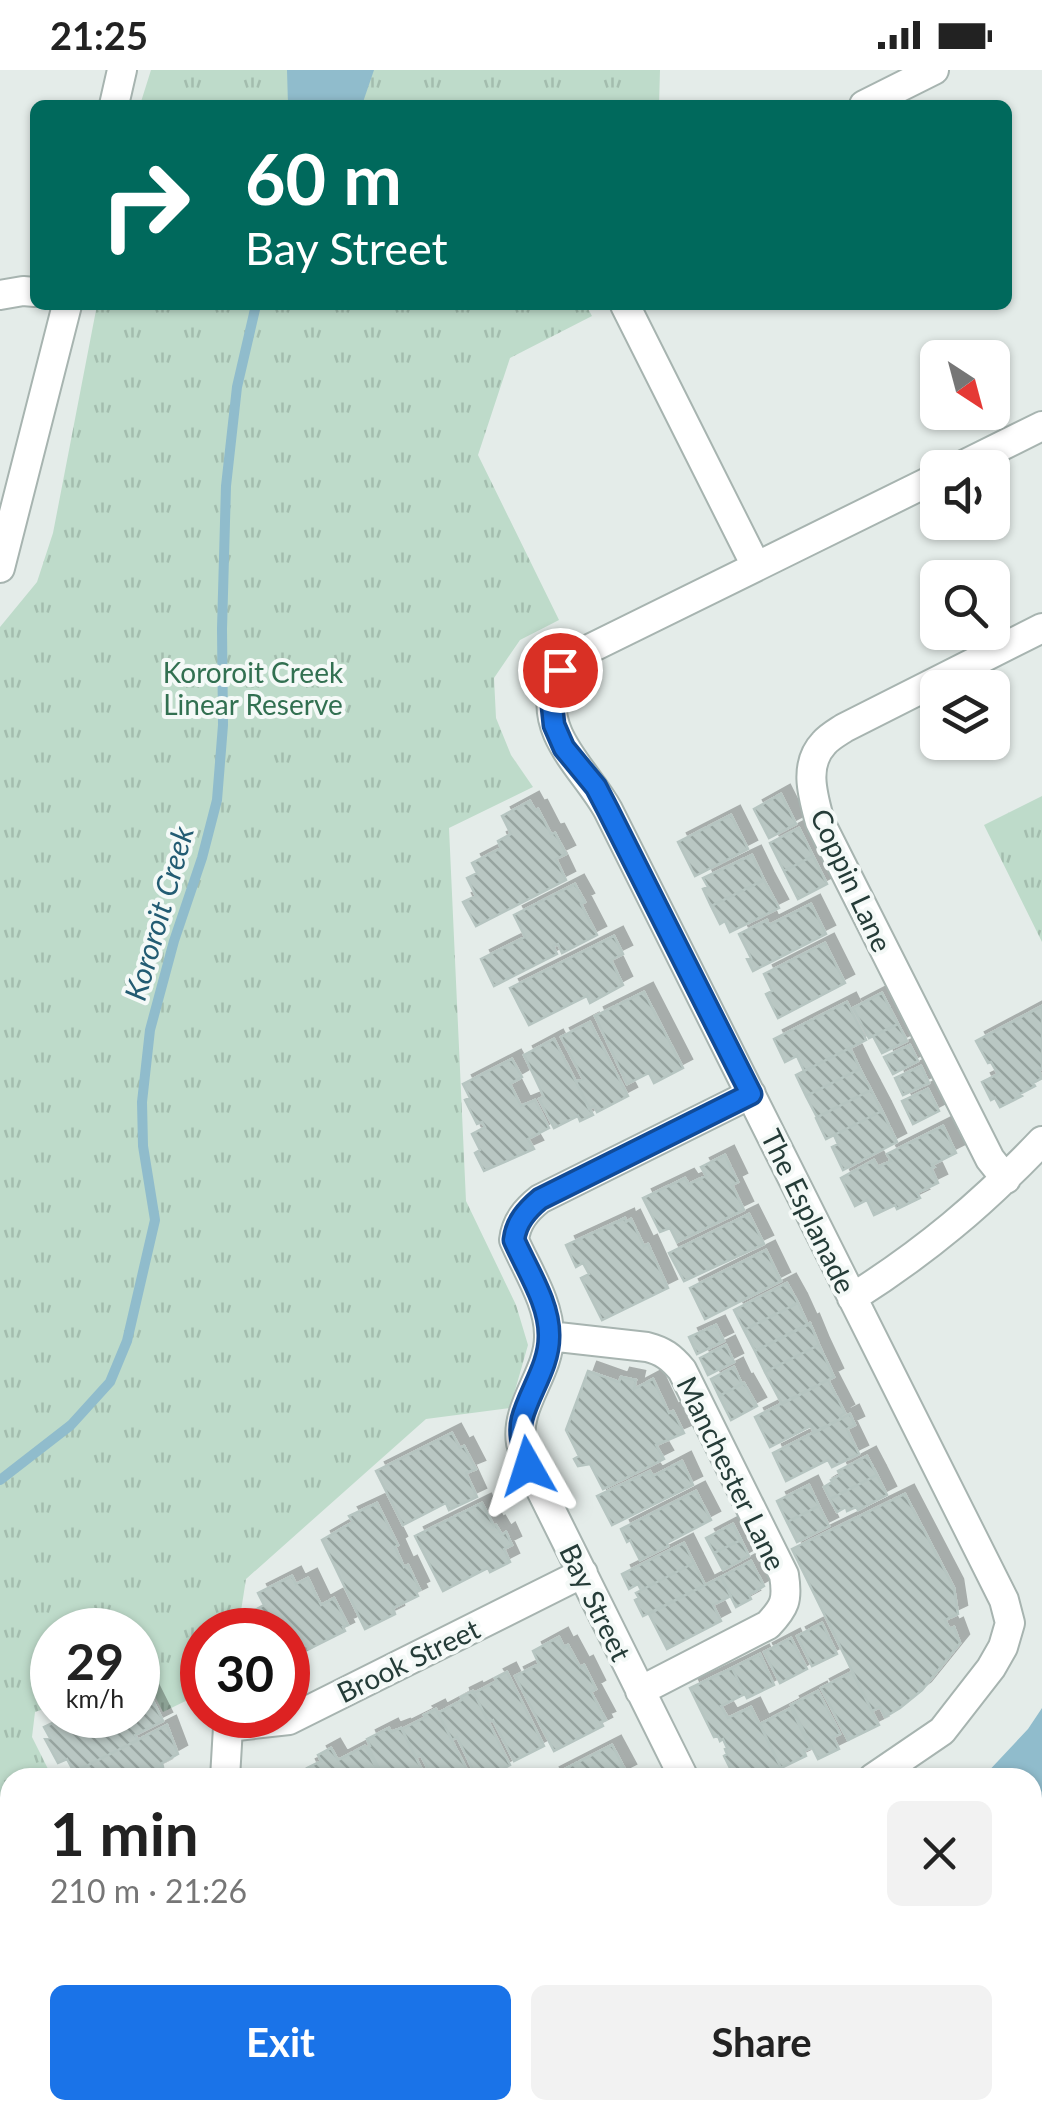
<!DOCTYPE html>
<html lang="en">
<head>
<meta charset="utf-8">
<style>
  body { margin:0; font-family:Lato,sans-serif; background:#f2f2f2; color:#222; height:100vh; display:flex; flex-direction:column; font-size:38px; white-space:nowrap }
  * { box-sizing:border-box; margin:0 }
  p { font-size:32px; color:#767676 }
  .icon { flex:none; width:55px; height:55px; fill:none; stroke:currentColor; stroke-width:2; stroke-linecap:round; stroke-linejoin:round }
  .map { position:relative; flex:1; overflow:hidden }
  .panel { position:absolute; left:0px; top:1698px; width:1042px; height:352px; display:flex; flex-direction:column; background:#fff; border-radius:30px 30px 0 0; box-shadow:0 2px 8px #0004 }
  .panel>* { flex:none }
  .guide { position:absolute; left:30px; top:30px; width:982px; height:210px; border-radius:15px; box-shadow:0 2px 8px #0004; background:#00695c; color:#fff; overflow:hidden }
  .needle { width:65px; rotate:144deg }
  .tools { position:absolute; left:920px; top:270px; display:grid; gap:20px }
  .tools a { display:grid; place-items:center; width:90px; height:90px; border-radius:15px; background:#fff; box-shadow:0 2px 8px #0004; font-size:50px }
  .speed { position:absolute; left:30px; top:1538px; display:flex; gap:20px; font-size:50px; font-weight:700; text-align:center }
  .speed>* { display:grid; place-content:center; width:130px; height:130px; border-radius:50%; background:#fff; box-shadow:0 2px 8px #0004; line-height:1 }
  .speed small { font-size:25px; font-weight:400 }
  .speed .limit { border:15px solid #d22; background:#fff; color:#111 }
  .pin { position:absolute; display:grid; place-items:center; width:85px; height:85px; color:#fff; margin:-42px; border:5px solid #fff; border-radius:50%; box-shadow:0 2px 10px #0007 }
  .me { position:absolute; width:110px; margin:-55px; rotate:354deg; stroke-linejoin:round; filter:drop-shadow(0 0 8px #0008) }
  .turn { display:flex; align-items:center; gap:35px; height:210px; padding:0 50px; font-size:45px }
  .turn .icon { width:130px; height:130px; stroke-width:2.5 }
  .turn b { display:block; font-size:70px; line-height:85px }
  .round { display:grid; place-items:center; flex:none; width:105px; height:105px; border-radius:15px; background:#f2f2f2 }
  .head { display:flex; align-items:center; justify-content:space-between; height:170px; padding:0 50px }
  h1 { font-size:60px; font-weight:700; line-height:75px }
  .primary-button { display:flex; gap:20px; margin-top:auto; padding:20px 50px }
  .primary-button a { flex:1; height:115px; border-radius:15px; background:#1a73e8; color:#fff; font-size:40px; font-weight:700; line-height:115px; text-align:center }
  .primary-button a+a { background:#f2f2f2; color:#222 }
  .status { display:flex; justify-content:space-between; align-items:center; height:70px; padding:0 50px; background:#fff; direction:ltr }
  .status svg { height:28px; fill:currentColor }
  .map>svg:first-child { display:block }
  .grass { fill:url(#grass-dots) }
  .park { fill:url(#park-tufts) }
  .water { fill:#90bccc }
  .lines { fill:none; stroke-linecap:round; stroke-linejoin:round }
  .stream { stroke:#90bccc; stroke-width:10 }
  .building { fill:url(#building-back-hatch); stroke:#b6c5c1; stroke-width:2.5; filter:url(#shadow) }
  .street-casing { stroke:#a7b4b0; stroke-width:32 }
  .street { stroke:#fff; stroke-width:28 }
  .route-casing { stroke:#114b97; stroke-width:25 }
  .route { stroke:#1a73e8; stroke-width:18 }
  .labels { text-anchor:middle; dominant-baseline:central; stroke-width:8; stroke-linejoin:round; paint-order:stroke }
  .park-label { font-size:28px; fill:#327051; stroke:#f4f9f7 }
  .street-label { font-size:28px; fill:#253c38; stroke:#f4f9f7 }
  .water-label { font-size:30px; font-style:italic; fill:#235c73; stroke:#f4f9f7 }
</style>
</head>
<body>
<div class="status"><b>21:25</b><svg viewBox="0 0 49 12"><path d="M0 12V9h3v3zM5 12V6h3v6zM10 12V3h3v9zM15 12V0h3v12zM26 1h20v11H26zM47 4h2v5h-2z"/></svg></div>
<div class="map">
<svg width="1042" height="2049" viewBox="0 0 1042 2049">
  <defs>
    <pattern id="grass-dots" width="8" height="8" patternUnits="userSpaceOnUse" patternTransform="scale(2.5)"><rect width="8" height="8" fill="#bedbca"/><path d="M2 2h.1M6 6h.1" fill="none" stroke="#a3bdae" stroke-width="1.8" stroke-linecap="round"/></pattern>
    <pattern id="park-tufts" width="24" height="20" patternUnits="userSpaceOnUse" patternTransform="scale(2.5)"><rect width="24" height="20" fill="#bedbca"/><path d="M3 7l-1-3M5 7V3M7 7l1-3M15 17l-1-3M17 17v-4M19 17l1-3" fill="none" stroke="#a3bdae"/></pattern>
    <pattern id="building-back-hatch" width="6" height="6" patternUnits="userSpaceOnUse" patternTransform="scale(2.5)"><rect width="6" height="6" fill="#b9c7c3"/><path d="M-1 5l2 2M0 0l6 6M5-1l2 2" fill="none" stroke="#96a39f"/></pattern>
    <filter id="shadow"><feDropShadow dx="9" dy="-9" stdDeviation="0" flood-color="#0004"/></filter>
  </defs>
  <rect width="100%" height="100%" fill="#e4ece9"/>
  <path class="grass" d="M 682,2040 L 786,2040 L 791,2049 L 662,2049 Z"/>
  <path class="park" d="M 151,0 L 660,0 L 659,35 L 140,35 Z
    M 97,235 L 586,235 L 592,246 L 510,288 L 478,385 L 559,550 L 520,570 L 494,608 L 496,648 L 511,685 L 533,717 L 449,758 L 466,1131 L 516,1235 L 528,1275 L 510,1338 L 426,1349 L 246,1509 L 238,1560 L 202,1560 L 202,1623 L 163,1642 L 145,1607 L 138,1609 L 138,1560 L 52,1560 L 52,1636 L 35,1642 L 32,1667 L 52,1707 L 10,1708 L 10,2040 L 219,2040 L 224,2049 L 5,2049 L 0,2040 L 0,557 L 37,512 L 53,463 Z
    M 1042,726 L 1042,872 L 984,755 Z"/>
  <path class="water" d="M 287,0 L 374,0 L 362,35 L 288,35 Z
    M 1042,1638 L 1042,2049 L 845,2049 L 842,2040 L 1032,2040 L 1032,1708 L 983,1707 L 1028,1659 Z"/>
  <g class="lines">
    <path class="stream" d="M 0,1410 L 71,1355 L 110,1312 L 127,1271 L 155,1150 L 143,1076 L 142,1032 L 150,960 L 174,871 L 202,788 L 217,730 L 223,655 L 222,559 L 226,416 L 237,317 L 256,235"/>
  </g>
  <path class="building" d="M 781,724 L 796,754 L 769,768 L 754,739 Z
    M 530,731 L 535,740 L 538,739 L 551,764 L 555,763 L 566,784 L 556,789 L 566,810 L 476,856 L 463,832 L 476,826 L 467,808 L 477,803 L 472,793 L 501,778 L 498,771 L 511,764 L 502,746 Z
    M 731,745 L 748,779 L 695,806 L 678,772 Z
    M 799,758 L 813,786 L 784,801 L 770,773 Z
    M 752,785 L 764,810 L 711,836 L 703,819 L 708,817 L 703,808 Z
    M 813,786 L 827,814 L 798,829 L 784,801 Z
    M 764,810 L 779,838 L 730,862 L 725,851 L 720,854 L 711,836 Z
    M 575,814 L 585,832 L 581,834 L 597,865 L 562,883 L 558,874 L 553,876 L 557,884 L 494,916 L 481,889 L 525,867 L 514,845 Z
    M 811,834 L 826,864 L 753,901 L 747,889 L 751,888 L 739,864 L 767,850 L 769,855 Z
    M 614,866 L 623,884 L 611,890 L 623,915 L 590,933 L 587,926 L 529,955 L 510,918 Z
    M 825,873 L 845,913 L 778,948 L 766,924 L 772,921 L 764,904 Z
    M 644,922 L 683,998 L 654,1013 L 649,1003 L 627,1014 L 595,946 Z
    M 882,923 L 898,954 L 869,968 L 853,938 Z
    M 847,932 L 866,970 L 804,1001 L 797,986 L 785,992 L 774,969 Z
    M 1042,936 L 1042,999 L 1039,1000 L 1042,1008 L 1033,1013 L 1035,1016 L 1020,1024 L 1022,1026 L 1000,1037 L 995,1028 L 991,1030 L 982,1012 L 998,1004 L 991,992 L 988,993 L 976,971 Z
    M 590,952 L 628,1026 L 597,1042 L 594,1036 L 589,1039 L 576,1012 L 583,1009 L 561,967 Z
    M 898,954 L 907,971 L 882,983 L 873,966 Z
    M 554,969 L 593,1045 L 580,1051 L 578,1046 L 554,1058 L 539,1029 L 544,1027 L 524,985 Z
    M 910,975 L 918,991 L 893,1004 L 884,987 Z
    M 850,978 L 860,999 L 806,1026 L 796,1005 Z
    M 512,989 L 522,1007 L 510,1014 L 521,1036 L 535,1030 L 549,1058 L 528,1069 L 534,1079 L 484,1101 L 475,1083 L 480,1080 L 472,1064 L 485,1057 L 482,1052 L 477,1054 L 465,1030 L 470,1028 L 463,1014 Z
    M 921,996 L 929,1013 L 903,1025 L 895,1008 Z
    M 860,999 L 871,1020 L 817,1047 L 806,1026 Z
    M 928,1019 L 939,1041 L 913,1054 L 902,1031 Z
    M 871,1020 L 882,1041 L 826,1069 L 816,1048 Z
    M 882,1041 L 897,1072 L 843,1100 L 832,1077 L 838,1074 L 834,1065 Z
    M 943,1056 L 956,1083 L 932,1095 L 934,1097 L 931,1098 L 938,1113 L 917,1123 L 920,1128 L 897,1139 L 895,1135 L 874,1145 L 867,1130 L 855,1136 L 841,1108 L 874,1090 L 878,1097 L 891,1091 L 887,1084 Z
    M 725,1085 L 738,1112 L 732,1115 L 744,1140 L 677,1172 L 670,1158 L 660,1162 L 643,1128 L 685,1108 L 689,1114 L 706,1106 L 701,1097 Z
    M 749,1144 L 764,1174 L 684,1211 L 669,1183 Z
    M 625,1148 L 626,1152 L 631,1149 L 644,1176 L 648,1174 L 668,1218 L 602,1250 L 581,1208 L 589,1204 L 583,1193 L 576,1197 L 566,1175 Z
    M 766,1180 L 781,1211 L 705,1249 L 690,1218 Z
    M 787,1213 L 798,1233 L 744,1260 L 734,1240 Z
    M 798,1233 L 808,1255 L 755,1281 L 744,1260 Z
    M 810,1253 L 819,1275 L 765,1302 L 755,1281 Z
    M 716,1255 L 724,1271 L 697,1284 L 689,1267 Z
    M 726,1275 L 734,1292 L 708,1305 L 700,1288 Z
    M 819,1275 L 834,1307 L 782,1334 L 765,1302 Z
    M 734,1297 L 742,1314 L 719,1326 L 711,1309 Z
    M 588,1301 L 619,1312 L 621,1307 L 636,1310 L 634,1319 L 653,1309 L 669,1343 L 673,1341 L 684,1363 L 656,1375 L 664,1389 L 603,1419 L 590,1394 L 578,1396 L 574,1389 L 579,1386 L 566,1360 Z
    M 828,1310 L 845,1343 L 840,1346 L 841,1349 L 814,1363 L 811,1356 L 770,1377 L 755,1347 Z
    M 744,1313 L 757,1336 L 731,1350 L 719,1326 Z
    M 850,1344 L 855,1355 L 847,1359 L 859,1384 L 832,1397 L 828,1390 L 786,1411 L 773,1383 Z
    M 452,1363 L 460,1378 L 464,1376 L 476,1399 L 466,1403 L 477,1427 L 449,1440 L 446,1433 L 403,1455 L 376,1401 Z
    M 867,1386 L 877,1405 L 830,1429 L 824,1417 L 832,1412 L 831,1410 L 840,1405 L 838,1401 Z
    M 682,1391 L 693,1415 L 612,1455 L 597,1426 L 650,1401 L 653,1406 Z
    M 877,1405 L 887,1425 L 858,1440 L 856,1437 L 847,1441 L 846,1437 L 837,1442 L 830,1429 Z
    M 809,1415 L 819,1436 L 787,1452 L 777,1431 Z
    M 696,1421 L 711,1450 L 667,1473 L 668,1476 L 640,1490 L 630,1470 L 627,1472 L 621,1459 Z
    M 905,1424 L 954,1518 L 958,1544 L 945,1550 L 950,1559 L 954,1557 L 960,1573 L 922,1620 L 900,1638 L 885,1647 L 880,1637 L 872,1641 L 792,1479 Z
    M 377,1433 L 398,1475 L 395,1477 L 404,1497 L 408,1495 L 420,1520 L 416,1522 L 418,1526 L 393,1538 L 395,1544 L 365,1559 L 322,1470 L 353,1452 L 349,1446 Z
    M 482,1433 L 494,1456 L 496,1455 L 502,1465 L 506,1462 L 512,1475 L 504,1479 L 510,1492 L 490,1502 L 488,1498 L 443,1521 L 415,1466 Z
    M 819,1436 L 829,1456 L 797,1472 L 787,1452 Z
    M 733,1454 L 741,1470 L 714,1483 L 706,1468 Z
    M 741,1470 L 749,1486 L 723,1500 L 714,1483 Z
    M 684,1473 L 694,1493 L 641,1520 L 638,1514 L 629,1519 L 622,1504 Z
    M 751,1491 L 764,1516 L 749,1525 L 751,1529 L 736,1537 L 721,1507 Z
    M 694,1493 L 705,1515 L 643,1546 L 635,1530 L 639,1528 L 636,1523 Z
    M 292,1506 L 296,1514 L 308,1508 L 321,1535 L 334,1528 L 348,1555 L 343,1557 L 345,1561 L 309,1579 L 307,1574 L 298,1578 L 302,1587 L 288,1594 L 288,1560 L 265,1560 L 255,1540 L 264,1535 L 258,1523 Z
    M 721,1507 L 731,1526 L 713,1535 L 721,1551 L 667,1579 L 649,1544 Z
    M 822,1553 L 837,1584 L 812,1596 L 797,1566 Z
    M 559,1567 L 564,1577 L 568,1575 L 580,1597 L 584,1595 L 596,1619 L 591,1622 L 606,1650 L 601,1652 L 603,1656 L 554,1681 L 515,1606 L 539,1594 L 533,1581 Z
    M 791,1568 L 807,1599 L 780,1613 L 764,1582 Z
    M 760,1584 L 774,1615 L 747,1628 L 732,1598 Z
    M 732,1598 L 745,1624 L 721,1636 L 728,1648 L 751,1637 L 781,1698 L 759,1708 L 735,1708 L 724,1686 L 727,1684 L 725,1679 L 727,1678 L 723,1669 L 720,1671 L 718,1666 L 714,1667 L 690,1618 Z
    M 507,1602 L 544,1676 L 514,1691 L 493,1650 L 488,1652 L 474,1623 L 497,1611 L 495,1608 Z
    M 852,1602 L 879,1655 L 848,1670 L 821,1618 Z
    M 147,1619 L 163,1651 L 135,1665 L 138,1670 L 74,1702 L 67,1689 L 58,1693 L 45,1669 L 50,1668 L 44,1657 L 69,1645 L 75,1645 L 76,1647 L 80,1645 L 138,1645 L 138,1624 Z
    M 473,1621 L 510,1695 L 485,1708 L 477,1708 L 457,1667 L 452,1670 L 438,1643 L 462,1630 L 461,1627 Z
    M 818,1621 L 840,1664 L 833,1667 L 839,1679 L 818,1689 L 791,1635 Z
    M 791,1638 L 810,1678 L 804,1681 L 806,1686 L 781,1698 L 760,1654 Z
    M 436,1639 L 438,1643 L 471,1708 L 432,1708 L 421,1685 L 416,1688 L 402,1659 L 426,1647 L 424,1645 Z
    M 167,1655 L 178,1684 L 162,1693 L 163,1697 L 142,1708 L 63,1708 Z
    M 389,1658 L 391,1662 L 401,1658 L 426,1708 L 389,1708 L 386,1702 L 382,1704 L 368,1677 L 370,1676 L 367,1669 Z
    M 612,1675 L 627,1703 L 617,1708 L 552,1708 L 551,1706 Z
    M 365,1676 L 381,1708 L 312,1708 L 307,1698 L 321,1691 L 318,1685 L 331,1678 L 338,1690 Z
    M 542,2040 L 582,2040 L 577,2043 L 578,2046 L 571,2049 L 546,2049 Z"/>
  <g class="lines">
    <defs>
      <path id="street" d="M 114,35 L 122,0
        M 864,35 L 934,0
        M 0,225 L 23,221 L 35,222
        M 625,235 L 756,496
        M 957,398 L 1042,356
        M 0,498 L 67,235
        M 1006,1109 L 990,1089 L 820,752 C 813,726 803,695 824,673 C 829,667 838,662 844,658 L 1042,558
        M 852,1228 C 926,1181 982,1134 1042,1071
        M 549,1266 L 647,1277 C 663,1281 671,1287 682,1300 L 784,1505 C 788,1530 785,1537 768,1555 L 640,1621
        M 225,1708 L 228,1657 L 289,1650 L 583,1503
        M 684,1708 L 529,1396 C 526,1388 523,1380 521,1373 C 515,1336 549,1303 549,1267 C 550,1234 527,1200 514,1170 C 516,1152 526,1140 540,1129 L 751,1024
        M 873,1708 L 942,1661 L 991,1598 L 1003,1577 L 1010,1553 L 1004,1530 L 608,740 C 586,700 538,663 555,614 C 556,613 560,601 561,600 C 565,594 573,589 579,584 L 938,407
        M 245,2040 L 249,2049
        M 197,2049 L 216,2040
        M 616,2049 L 628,2043"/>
    </defs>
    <use href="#street" class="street-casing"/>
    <use href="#street" class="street"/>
  </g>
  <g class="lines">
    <defs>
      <path id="route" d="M 528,1396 C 524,1380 518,1365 522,1349 C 529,1322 549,1296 549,1267 C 550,1234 527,1200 514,1170 C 516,1152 527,1140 540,1129 L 751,1024 L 608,740 L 596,717 L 564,678 L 554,655 L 551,626 L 560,600"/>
    </defs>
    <use href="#route" class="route-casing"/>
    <use href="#route" class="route"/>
  </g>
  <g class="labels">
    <g class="park-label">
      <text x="253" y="602">Kororoit Creek<tspan x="253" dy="32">Linear Reserve</tspan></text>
    </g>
    <g class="street-label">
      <text transform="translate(852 810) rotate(65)">Coppin Lane</text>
      <text transform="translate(809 1141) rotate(64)">The Esplanade</text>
      <text transform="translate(732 1403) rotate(64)">Manchester Lane</text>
      <text transform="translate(596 1532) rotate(64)">Bay Street</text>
      <text transform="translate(408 1590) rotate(-26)">Brook Street</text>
    </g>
    <g class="water-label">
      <text transform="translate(158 843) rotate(-74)">Kororoit Creek</text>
    </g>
  </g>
</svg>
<div class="tools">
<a><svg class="needle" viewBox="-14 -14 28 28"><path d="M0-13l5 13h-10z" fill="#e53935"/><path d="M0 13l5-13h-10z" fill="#767676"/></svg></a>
<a><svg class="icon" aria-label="sound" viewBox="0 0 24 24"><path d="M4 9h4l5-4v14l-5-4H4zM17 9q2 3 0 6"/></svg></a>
<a><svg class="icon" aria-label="search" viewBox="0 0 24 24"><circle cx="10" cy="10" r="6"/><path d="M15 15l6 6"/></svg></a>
<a><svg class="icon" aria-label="layers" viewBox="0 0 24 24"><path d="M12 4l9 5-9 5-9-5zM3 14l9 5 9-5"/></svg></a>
</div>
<div class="speed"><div>29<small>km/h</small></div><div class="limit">30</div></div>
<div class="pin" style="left:560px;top:600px;background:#d93025"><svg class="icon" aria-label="arrive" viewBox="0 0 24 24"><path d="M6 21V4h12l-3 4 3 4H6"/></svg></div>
<svg class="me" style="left:528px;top:1396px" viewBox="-20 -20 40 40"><path d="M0-17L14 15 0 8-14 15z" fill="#1a73e8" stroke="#fff" stroke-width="4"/></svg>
<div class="guide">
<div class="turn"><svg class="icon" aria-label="right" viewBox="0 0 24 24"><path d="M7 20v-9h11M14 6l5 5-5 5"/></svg><div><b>60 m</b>Bay Street</div></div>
</div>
<section class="panel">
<div class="head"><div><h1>1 min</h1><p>210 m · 21:26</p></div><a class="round"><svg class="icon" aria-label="close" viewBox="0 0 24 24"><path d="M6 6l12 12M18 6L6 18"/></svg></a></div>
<div class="primary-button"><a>Exit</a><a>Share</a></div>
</section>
</div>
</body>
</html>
